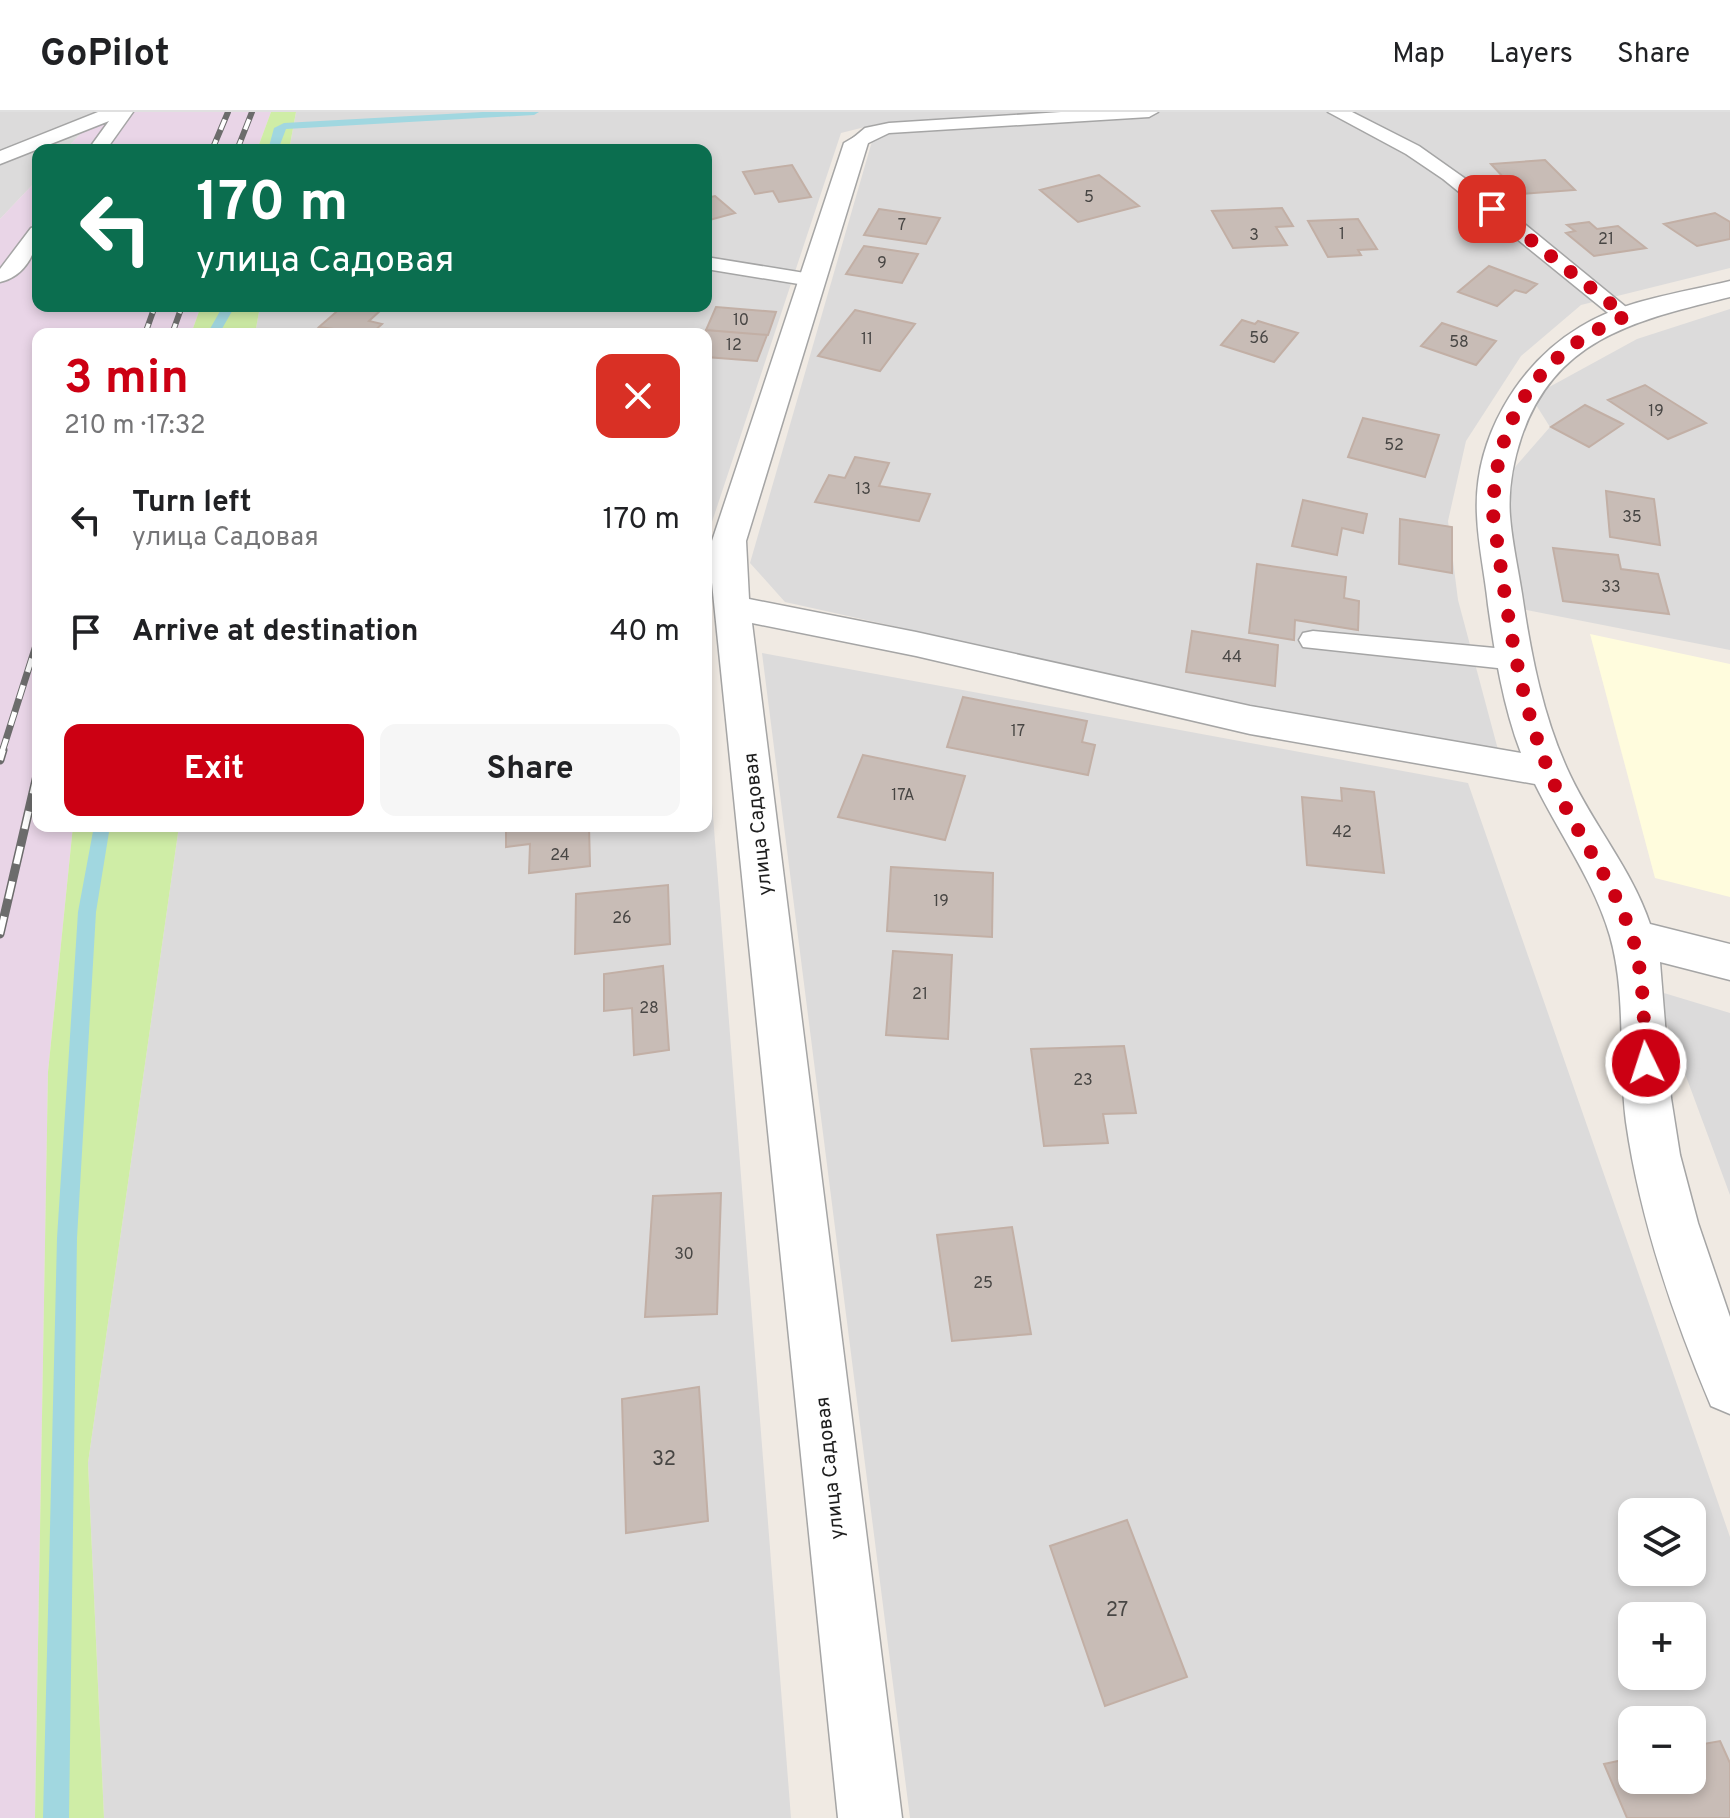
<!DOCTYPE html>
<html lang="en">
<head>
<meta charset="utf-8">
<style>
  body { margin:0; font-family:Overpass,sans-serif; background:#f6f6f6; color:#202124; height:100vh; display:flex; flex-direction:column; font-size:30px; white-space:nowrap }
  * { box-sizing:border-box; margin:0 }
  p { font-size:26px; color:#757577 }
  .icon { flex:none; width:44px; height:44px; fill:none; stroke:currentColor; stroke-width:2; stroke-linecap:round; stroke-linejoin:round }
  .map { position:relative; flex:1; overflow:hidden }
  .details { position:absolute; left:32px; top:216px; width:680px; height:504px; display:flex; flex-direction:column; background:#fff; border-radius:16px; box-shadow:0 4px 12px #0003 }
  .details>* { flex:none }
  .hud { position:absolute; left:32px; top:32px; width:680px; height:168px; border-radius:16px; box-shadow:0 4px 12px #0003; background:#0b6e4f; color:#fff; overflow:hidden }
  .buttons { position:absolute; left:1618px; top:1386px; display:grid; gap:16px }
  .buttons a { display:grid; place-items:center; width:88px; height:88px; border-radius:16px; background:#fff; box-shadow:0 4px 12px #0003; font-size:40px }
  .pin { position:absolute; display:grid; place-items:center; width:68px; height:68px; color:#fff; margin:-34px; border-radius:16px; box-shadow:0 4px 12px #0006 }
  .me { position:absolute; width:88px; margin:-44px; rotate:356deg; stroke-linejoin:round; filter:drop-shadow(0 0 6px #0008) }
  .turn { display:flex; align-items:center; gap:28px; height:168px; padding:0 32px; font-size:36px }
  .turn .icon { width:104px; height:104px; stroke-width:2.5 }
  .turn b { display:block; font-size:56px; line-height:68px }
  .round { display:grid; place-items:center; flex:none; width:84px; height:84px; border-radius:16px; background:#f6f6f6 }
  .summary { display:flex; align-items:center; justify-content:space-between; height:136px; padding:0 32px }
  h1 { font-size:48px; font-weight:700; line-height:60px; color:#cc0013 }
  .cta { display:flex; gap:16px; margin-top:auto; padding:16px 32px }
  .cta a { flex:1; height:92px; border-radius:16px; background:#cc0013; color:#fff; font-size:32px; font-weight:700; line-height:92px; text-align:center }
  .cta a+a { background:#f6f6f6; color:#202124 }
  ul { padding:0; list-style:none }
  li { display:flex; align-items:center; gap:24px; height:112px; padding:0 32px }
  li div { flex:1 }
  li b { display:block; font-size:30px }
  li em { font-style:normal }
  header { display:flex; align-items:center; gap:48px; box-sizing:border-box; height:112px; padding:0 40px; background:#fff; border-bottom:2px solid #e0e0e0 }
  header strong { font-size:38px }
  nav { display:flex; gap:44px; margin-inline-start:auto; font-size:28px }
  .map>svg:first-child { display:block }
  .residential { fill:#dcdbdb; fill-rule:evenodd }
  .industrial { fill:#e9d5e7 }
  .education { fill:#fffcdd }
  .grass { fill:#cfeda6 }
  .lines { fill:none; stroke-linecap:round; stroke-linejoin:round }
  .stream { fill:#a1d7e0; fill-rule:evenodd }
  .building { fill:#c8bcb6; stroke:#c2afa5; stroke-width:2 }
  .service-casing { stroke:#a5a5a5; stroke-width:3 }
  .minor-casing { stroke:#a5a5a5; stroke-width:3 }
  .service { fill:#fff; fill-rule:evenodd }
  .minor { fill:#fff; fill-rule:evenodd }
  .rail-far2-casing { stroke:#6c6c6c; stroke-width:6 }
  .rail-far1-casing { stroke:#6c6c6c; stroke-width:7 }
  .rail-casing { stroke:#6c6c6c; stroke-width:9 }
  .rail-far2 { stroke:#fff; stroke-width:4; stroke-dasharray:11; stroke-linecap:butt }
  .rail-far1 { stroke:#fff; stroke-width:5; stroke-dasharray:14; stroke-linecap:butt }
  .rail { stroke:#fff; stroke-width:6; stroke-dasharray:18; stroke-linecap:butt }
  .route { stroke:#cc0013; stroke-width:14; stroke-dasharray:0 25.2 }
  .labels { text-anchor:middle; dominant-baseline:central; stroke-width:8; stroke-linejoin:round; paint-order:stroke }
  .number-label { font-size:16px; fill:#484644 }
  .street-label { font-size:20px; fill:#1e1e1e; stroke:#fff }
  .near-number-label { font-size:20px; fill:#484644 }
</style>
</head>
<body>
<header>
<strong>GoPilot</strong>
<nav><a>Map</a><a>Layers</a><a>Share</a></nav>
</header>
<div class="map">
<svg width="1730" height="1706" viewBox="0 0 1730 1706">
  <rect width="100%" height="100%" fill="#f0eae3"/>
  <path class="residential" d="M 0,0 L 101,0 L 65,38 L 38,38 L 38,67 L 0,107 Z
    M 296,0 L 1730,0 L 1730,156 L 1581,193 L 1521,244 L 1466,329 L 1448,409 L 1458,488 L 1501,649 L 785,490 L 750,451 L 877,12 L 841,21 L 706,428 L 706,222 L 255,222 L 260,194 L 706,194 L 706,38 L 289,38 Z
    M 1730,197 L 1730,538 L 1521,497 L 1501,371 L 1550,315 L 1531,285 L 1637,227 Z
    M 762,541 L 1468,671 L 1730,1425 L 1730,1706 L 910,1706 ZM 1632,1400 L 1692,1400 L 1692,1460 L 1632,1460 ZM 1632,1504 L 1692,1504 L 1692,1564 L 1632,1564 ZM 1632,1608 L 1692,1608 L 1692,1668 L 1632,1668 Z
    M 706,614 L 791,1706 L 104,1706 L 88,1351 L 179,714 L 706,714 Z
    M 1654,878 L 1730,901 L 1730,1083 Z"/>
  <path class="industrial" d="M 101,0 L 271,0 L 257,38 L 65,38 Z
    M 38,67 L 38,194 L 201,194 L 191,222 L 38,222 L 38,714 L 73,714 L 48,960 L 35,1706 L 0,1706 L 0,107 Z"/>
  <path class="education" d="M 1590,522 L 1730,552 L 1730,785 L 1655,766 Z"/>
  <path class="grass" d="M 271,0 L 296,0 L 289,38 L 257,38 Z
    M 201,194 L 260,194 L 255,222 L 191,222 Z
    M 73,714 L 179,714 L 88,1351 L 104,1706 L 35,1706 L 48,960 Z"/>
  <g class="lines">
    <path class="stream" d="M 483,0 L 539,0 L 534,3 L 286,17 L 278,38 L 268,38 L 274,16 L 284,11 Z
      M 223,194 L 235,194 L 219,222 L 207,222 Z
      M 94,714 L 110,714 L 96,800 L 77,1126 L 69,1706 L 43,1706 L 57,1126 L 78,800 Z"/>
  </g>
  <path class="building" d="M 1545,48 L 1575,78 L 1519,82 L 1491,52 Z
    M 792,53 L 811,85 L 779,90 L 773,79 L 755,82 L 743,60 Z
    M 1099,63 L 1139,94 L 1078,110 L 1040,78 Z
    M 715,84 L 735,101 L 706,109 L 706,86 Z
    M 1282,96 L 1293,114 L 1276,115 L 1287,133 L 1233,136 L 1212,99 Z
    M 879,97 L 940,106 L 926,132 L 864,123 Z
    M 1715,101 L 1730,110 L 1730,127 L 1697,134 L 1664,112 Z
    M 1358,107 L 1377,137 L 1358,138 L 1361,143 L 1328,145 L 1308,109 Z
    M 1589,110 L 1597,117 L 1618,114 L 1646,136 L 1594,144 L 1566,121 L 1575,119 L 1567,113 Z
    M 864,134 L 918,142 L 902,171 L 846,162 Z
    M 1489,154 L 1537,172 L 1526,181 L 1515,178 L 1497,194 L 1458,180 Z
    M 343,194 L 382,197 L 369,209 L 382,212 L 371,222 L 319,215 Z
    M 716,195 L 776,200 L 768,223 L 706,218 Z
    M 855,198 L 915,212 L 880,259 L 818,244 Z
    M 1242,208 L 1255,212 L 1258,209 L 1298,221 L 1274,250 L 1221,233 Z
    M 1442,211 L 1496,229 L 1476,253 L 1421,234 Z
    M 706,218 L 767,223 L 757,249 L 706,245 Z
    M 1645,273 L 1706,311 L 1668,327 L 1608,288 Z
    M 1585,293 L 1623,312 L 1589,335 L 1551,315 Z
    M 1363,306 L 1439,323 L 1425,365 L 1348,345 Z
    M 855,345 L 889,351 L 879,374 L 930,382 L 919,409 L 815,390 L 829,363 L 845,366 Z
    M 1606,379 L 1654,387 L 1660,433 L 1610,425 Z
    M 1303,388 L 1367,402 L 1363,421 L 1342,416 L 1337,443 L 1292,434 Z
    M 1400,407 L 1452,415 L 1452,461 L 1399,452 Z
    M 1553,436 L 1618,443 L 1621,457 L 1658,462 L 1669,502 L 1563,489 Z
    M 1257,452 L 1346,465 L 1344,486 L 1359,489 L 1358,518 L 1295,508 L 1294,528 L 1249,521 Z
    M 1192,519 L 1278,533 L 1275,574 L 1186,560 Z
    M 963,585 L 1087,609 L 1082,630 L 1095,633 L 1088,663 L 947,635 Z
    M 863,643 L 965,664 L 945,728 L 838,705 Z
    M 1341,676 L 1374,680 L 1384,761 L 1307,753 L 1302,685 L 1342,689 Z
    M 506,714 L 589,714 L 590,754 L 529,761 L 530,732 L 506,735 Z
    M 891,755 L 993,761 L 992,825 L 887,819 Z
    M 668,773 L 670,832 L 575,842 L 576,782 Z
    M 893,839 L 952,843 L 948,927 L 886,923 Z
    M 663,854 L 669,938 L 634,943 L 632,896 L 604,899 L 604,862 Z
    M 1124,934 L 1136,1001 L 1103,1002 L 1108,1031 L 1044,1034 L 1031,937 Z
    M 721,1081 L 717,1202 L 645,1205 L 653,1084 Z
    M 1012,1115 L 1031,1222 L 952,1229 L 937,1123 Z
    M 699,1275 L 708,1409 L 626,1421 L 622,1287 Z
    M 1127,1408 L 1187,1565 L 1105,1594 L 1050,1434 Z
    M 1720,1629 L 1730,1651 L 1730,1706 L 1627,1706 L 1604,1652 L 1632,1646 L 1632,1668 L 1692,1668 L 1692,1634 Z"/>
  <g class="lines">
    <defs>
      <path id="service" d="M 98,0 L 133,0 L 106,38 L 88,38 L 109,9 L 0,52 L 0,39 Z
        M 1061,0 L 1158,0 L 1149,5 L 889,21 L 856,37 L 847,31 L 865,16 L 889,11 Z
        M 1328,0 L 1352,0 L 1419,34 L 1494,87 L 1637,204 L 1634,209 L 1618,209 L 1443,67 L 1406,42 Z
        M 38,114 C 38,139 26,164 0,170 L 0,157 L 31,116 Z
        M 706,145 L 811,162 L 822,168 L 811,174 L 706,157 Z
        M 1313,519 L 1516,538 L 1526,541 L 1530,548 L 1526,555 L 1516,558 L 1303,535 L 1299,528 L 1303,521 Z"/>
      <path id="minor" d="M 856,24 L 868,31 L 746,429 L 749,487 L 916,520 L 1250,594 L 1521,641 C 1503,594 1495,543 1488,493 C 1485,463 1478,433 1477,403 C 1473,328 1517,253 1580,215 C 1624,188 1680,181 1730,169 L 1730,185 C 1638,208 1555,225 1521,326 C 1513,350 1508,379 1510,404 C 1512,430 1518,456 1522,482 C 1531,543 1543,606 1570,663 C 1594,714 1632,758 1650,812 L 1730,832 L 1730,868 L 1660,850 L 1671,986 L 1680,1043 L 1698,1111 L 1730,1205 L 1730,1302 L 1711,1294 C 1673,1204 1640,1108 1626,1010 C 1618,949 1627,884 1610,824 C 1594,769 1560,723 1535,672 L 1250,622 L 916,544 L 752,511 L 902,1706 L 838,1706 L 710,451 L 712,429 L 844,31 Z"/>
    </defs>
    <use href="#service" class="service-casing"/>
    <use href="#minor" class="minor-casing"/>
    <use href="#service" class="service"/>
    <use href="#minor" class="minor"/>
    <defs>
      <path id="rail-far2" d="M 212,38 L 228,0
        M 237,38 L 252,0
        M 145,222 L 155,194
        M 172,222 L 182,194"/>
      <path id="rail-far1" d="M 2,640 L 38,527"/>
      <path id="rail" d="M 0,648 L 3,638
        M 0,822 L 38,659"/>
    </defs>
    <use href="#rail-far2" class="rail-far2-casing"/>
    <use href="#rail-far1" class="rail-far1-casing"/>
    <use href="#rail" class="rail-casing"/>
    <use href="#rail-far2" class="rail-far2"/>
    <use href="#rail-far1" class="rail-far1"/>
    <use href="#rail" class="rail"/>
  </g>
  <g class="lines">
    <path class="route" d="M 1492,97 L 1626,204 C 1538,240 1494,308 1493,402 C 1506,488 1515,575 1548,657 C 1570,715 1612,764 1632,824 C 1645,864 1643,910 1646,951"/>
  </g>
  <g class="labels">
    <g class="number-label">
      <text x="1089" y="86">5</text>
      <text x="902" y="114">7</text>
      <text x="1342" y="123">1</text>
      <text x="1254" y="124">3</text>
      <text x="1606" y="128">21</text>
      <text x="882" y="152">9</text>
      <text x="741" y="209">10</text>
      <text x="1259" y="227">56</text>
      <text x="867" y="228">11</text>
      <text x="1459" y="231">58</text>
      <text x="734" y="234">12</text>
      <text x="1656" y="300">19</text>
      <text x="1394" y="334">52</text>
      <text x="863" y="378">13</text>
      <text x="1632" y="406">35</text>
      <text x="1611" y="476">33</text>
      <text x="1232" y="546">44</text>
      <text x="1018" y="620">17</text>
      <text x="903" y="684">17А</text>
      <text x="1342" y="721">42</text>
      <text x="560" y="744">24</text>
      <text x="941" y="790">19</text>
      <text x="622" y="807">26</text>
      <text x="920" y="883">21</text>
      <text x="649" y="897">28</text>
      <text x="1083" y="969">23</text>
      <text x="684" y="1143">30</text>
      <text x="983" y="1172">25</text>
    </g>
    <g class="street-label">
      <text transform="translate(759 712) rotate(-96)">улица Садовая</text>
      <text transform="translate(831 1356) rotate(-96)">улица Садовая</text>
    </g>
    <g class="near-number-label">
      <text x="664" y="1348">32</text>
      <text x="1117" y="1499">27</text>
    </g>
  </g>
</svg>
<div class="buttons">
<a><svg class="icon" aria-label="layers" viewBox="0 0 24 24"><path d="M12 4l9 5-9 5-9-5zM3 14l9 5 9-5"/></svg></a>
<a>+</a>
<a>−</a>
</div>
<div class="pin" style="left:1492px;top:97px;background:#d93025"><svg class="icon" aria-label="arrive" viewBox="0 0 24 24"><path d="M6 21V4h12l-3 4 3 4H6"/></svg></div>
<svg class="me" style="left:1646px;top:951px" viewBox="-20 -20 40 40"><circle r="17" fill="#cc0013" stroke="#fff" stroke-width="3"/><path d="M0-11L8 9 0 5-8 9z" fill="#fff"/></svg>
<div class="hud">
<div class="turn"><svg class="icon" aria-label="left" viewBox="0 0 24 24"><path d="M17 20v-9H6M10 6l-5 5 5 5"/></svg><div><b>170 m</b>улица Садовая</div></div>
</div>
<section class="details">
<div class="summary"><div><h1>3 min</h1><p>210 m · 17:32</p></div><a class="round" style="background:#d93025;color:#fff"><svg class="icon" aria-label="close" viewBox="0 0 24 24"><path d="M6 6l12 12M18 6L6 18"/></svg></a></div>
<ul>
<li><svg class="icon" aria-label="left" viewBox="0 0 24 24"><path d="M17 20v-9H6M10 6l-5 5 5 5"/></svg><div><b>Turn left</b><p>улица Садовая</p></div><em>170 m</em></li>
<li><svg class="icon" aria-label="arrive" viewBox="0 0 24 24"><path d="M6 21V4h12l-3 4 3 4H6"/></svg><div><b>Arrive at destination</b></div><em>40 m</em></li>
</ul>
<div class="cta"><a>Exit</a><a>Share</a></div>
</section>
</div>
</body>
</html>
